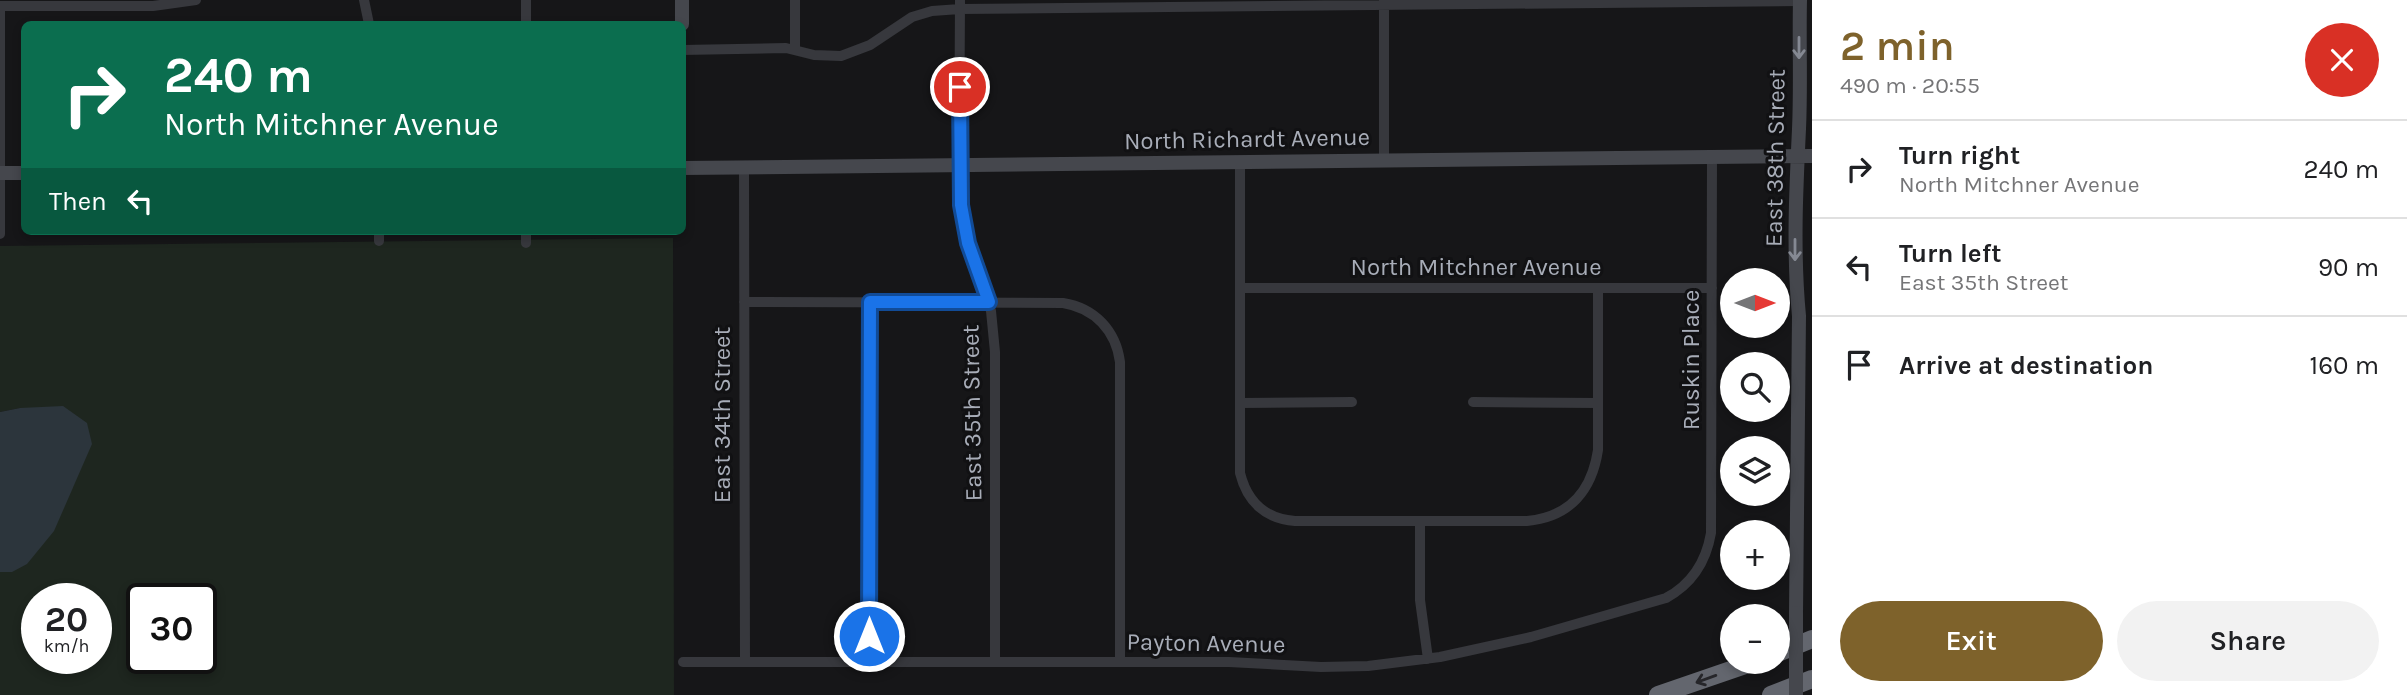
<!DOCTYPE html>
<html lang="en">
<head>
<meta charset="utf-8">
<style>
  body { margin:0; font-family:Karla,sans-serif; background:#f2f2f2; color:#202124; height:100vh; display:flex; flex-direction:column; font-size:26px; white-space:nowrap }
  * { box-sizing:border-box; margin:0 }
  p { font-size:23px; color:#757577 }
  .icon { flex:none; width:38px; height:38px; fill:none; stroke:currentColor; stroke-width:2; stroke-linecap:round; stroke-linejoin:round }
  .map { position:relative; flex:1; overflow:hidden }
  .side { display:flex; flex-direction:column; background:#fff; width:595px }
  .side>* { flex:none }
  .top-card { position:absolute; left:21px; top:21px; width:665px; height:214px; border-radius:10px; box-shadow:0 4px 10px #0003; background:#0b6e4f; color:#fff; overflow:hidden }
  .needle { width:46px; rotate:90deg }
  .fabs { position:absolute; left:1720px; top:268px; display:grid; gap:14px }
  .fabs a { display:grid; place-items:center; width:70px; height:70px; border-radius:50%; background:#fff; box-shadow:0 4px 10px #0003; font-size:35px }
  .speed { position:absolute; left:21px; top:583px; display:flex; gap:14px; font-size:35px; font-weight:700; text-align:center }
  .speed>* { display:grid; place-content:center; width:91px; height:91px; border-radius:50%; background:#fff; box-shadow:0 4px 10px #0003; line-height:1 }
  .speed small { font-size:18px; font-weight:400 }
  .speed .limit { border:4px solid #111; border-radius:10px; background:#fff; color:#111 }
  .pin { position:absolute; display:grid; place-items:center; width:60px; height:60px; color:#fff; margin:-30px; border:4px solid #fff; border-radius:50%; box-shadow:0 2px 7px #0007 }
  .me { position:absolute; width:77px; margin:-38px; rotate:0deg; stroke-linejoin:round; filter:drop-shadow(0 0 5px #0008) }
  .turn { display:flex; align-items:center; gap:24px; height:147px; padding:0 28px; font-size:32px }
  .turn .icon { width:91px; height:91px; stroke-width:2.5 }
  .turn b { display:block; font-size:49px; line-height:60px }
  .then { display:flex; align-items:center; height:66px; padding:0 28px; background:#0003; gap:14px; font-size:26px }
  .round { display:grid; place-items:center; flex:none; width:74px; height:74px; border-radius:37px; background:#f2f2f2 }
  .headline { display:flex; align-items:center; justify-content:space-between; height:119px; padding:0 28px }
  h1 { font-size:42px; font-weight:600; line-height:52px; color:#7e622b }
  .cta { display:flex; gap:14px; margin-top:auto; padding:14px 28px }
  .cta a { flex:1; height:80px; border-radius:42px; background:#7e622b; color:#fff; font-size:28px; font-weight:600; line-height:80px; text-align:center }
  .cta a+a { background:#f2f2f2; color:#202124 }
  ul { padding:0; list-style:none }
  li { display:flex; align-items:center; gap:21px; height:98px; padding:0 28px; border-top:2px solid #e0e0e0 }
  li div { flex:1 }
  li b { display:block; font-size:26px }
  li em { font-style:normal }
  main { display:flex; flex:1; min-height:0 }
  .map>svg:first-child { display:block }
  .green { fill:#1e261f; fill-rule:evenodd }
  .water { fill:#2c353c }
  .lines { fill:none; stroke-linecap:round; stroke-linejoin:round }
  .street { stroke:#37383d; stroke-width:10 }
  .secondary { stroke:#45474d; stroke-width:14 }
  .highway { stroke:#63666e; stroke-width:18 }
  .secondary-bridge { stroke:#45474d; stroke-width:14 }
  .oneway { stroke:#858993 }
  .oneway2 { stroke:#26262a }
  .route-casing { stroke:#114b97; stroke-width:18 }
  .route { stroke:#1a73e8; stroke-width:12 }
  .labels { text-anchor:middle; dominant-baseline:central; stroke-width:6; stroke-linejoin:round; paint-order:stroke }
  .street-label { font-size:24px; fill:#a8adb8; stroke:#111113 }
</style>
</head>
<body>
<main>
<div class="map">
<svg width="1812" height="695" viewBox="0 0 1812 695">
  <rect width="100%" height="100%" fill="#161618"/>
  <path class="green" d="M 673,238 L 674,695 L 0,695 L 0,572 L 12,572 L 20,408 L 0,412 L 0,246 ZM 37,598 L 96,598 L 96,658 L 37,658 ZM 142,598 L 201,598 L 201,658 L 142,658 Z"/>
  <path class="water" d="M 63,406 L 87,423 L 92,444 L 54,531 L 27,564 L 12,572 L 0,572 L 0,412 L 20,408 Z"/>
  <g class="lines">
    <path class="street" d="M 364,0 L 369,24
      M 960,0 L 959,184 L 968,243 L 991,311 L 995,352 L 995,662
      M 526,24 L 526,0
      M 682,50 L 786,48 L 814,55 L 841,56 L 870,45 L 912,17 L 932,11 L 960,9 L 1800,1
      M 795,50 L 795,0
      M 1384,160 L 1384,1
      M 1240,162 L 1240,473 C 1247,501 1265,519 1295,521 L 1527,521 C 1570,517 1592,490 1598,450 L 1598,288
      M 744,168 L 745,662
      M 379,231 L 379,241
      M 526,231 L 526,243
      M 0,234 L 0,6 L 153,6 L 196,0
      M 1240,288 L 1712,288
      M 744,302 L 1063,303 C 1095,308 1116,331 1120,362 L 1120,662
      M 1473,402 L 1598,403
      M 1240,403 L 1352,402
      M 1420,521 L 1420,600 L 1428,659
      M 683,662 L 1229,662 L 1321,667 L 1368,666 L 1440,657 L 1531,637 L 1666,598 C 1692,584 1706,562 1711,533 L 1712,157
      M 869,662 L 870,302"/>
    <path class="secondary" d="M 682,0 L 682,24
      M 682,168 L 1812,156
      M 0,173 L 24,173
      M 1796,613 L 1799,316 C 1793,253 1796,191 1799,129 C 1801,86 1799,43 1800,0"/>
    <path class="highway" d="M 1778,653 L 1812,639
      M 1658,695 L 1754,662
      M 1771,695 L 1812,679"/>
    <path class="secondary-bridge" d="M 1796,613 L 1796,695"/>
  </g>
  <defs><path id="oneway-shaft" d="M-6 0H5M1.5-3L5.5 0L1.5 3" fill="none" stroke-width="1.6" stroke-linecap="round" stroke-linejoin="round" transform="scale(1.75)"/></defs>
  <g class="oneway">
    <use href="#oneway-shaft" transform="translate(1799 48) rotate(90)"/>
    <use href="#oneway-shaft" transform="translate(1795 250) rotate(90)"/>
  </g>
  <use class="oneway2" href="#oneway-shaft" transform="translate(1706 679) rotate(160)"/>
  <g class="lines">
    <defs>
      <path id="route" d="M 869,636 L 870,302 L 989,302 L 968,243 L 961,205 L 960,87"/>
    </defs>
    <use href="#route" class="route-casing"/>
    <use href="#route" class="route"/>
  </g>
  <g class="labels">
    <g class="street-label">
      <text transform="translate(1247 139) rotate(-1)">North Richardt Avenue</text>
      <text transform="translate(1775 158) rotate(-89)">East 38th Street</text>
      <text x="1476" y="267">North Mitchner Avenue</text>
      <text transform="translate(1691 360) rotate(-90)">Ruskin Place</text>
      <text transform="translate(972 413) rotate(-91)">East 35th Street</text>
      <text transform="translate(722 415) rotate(-90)">East 34th Street</text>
      <text transform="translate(1206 643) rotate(1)">Payton Avenue</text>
    </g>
  </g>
</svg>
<div class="fabs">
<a><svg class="needle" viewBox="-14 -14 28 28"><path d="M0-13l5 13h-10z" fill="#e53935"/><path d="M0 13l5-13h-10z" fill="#757577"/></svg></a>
<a><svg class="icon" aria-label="search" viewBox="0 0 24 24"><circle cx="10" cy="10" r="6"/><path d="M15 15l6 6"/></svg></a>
<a><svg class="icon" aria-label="layers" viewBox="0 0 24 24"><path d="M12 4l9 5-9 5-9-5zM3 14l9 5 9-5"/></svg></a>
<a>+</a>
<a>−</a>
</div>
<div class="speed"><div>20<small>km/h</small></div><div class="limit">30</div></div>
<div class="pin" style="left:960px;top:87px;background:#d93025"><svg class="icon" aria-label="arrive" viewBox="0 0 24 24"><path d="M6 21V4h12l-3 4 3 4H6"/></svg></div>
<svg class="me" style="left:869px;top:636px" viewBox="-20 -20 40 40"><circle r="17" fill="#1a73e8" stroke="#fff" stroke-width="3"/><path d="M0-11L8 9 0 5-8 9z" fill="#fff"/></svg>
<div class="top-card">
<div class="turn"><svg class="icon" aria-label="right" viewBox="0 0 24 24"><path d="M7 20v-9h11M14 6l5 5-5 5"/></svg><div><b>240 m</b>North Mitchner Avenue</div></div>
<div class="then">Then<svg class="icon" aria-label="left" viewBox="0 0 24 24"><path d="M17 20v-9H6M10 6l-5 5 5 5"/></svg></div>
</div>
</div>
<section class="side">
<div class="headline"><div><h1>2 min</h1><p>490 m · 20:55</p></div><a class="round" style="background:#d93025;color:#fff"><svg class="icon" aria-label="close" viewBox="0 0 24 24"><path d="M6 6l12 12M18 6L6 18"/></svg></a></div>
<ul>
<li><svg class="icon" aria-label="right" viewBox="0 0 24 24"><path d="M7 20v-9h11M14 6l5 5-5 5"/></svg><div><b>Turn right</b><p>North Mitchner Avenue</p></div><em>240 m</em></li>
<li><svg class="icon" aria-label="left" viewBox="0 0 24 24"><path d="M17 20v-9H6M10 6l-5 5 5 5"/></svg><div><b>Turn left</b><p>East 35th Street</p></div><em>90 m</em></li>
<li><svg class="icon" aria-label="arrive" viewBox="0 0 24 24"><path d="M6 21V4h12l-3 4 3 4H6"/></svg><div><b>Arrive at destination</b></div><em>160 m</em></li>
</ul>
<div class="cta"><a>Exit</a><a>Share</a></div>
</section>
</main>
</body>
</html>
